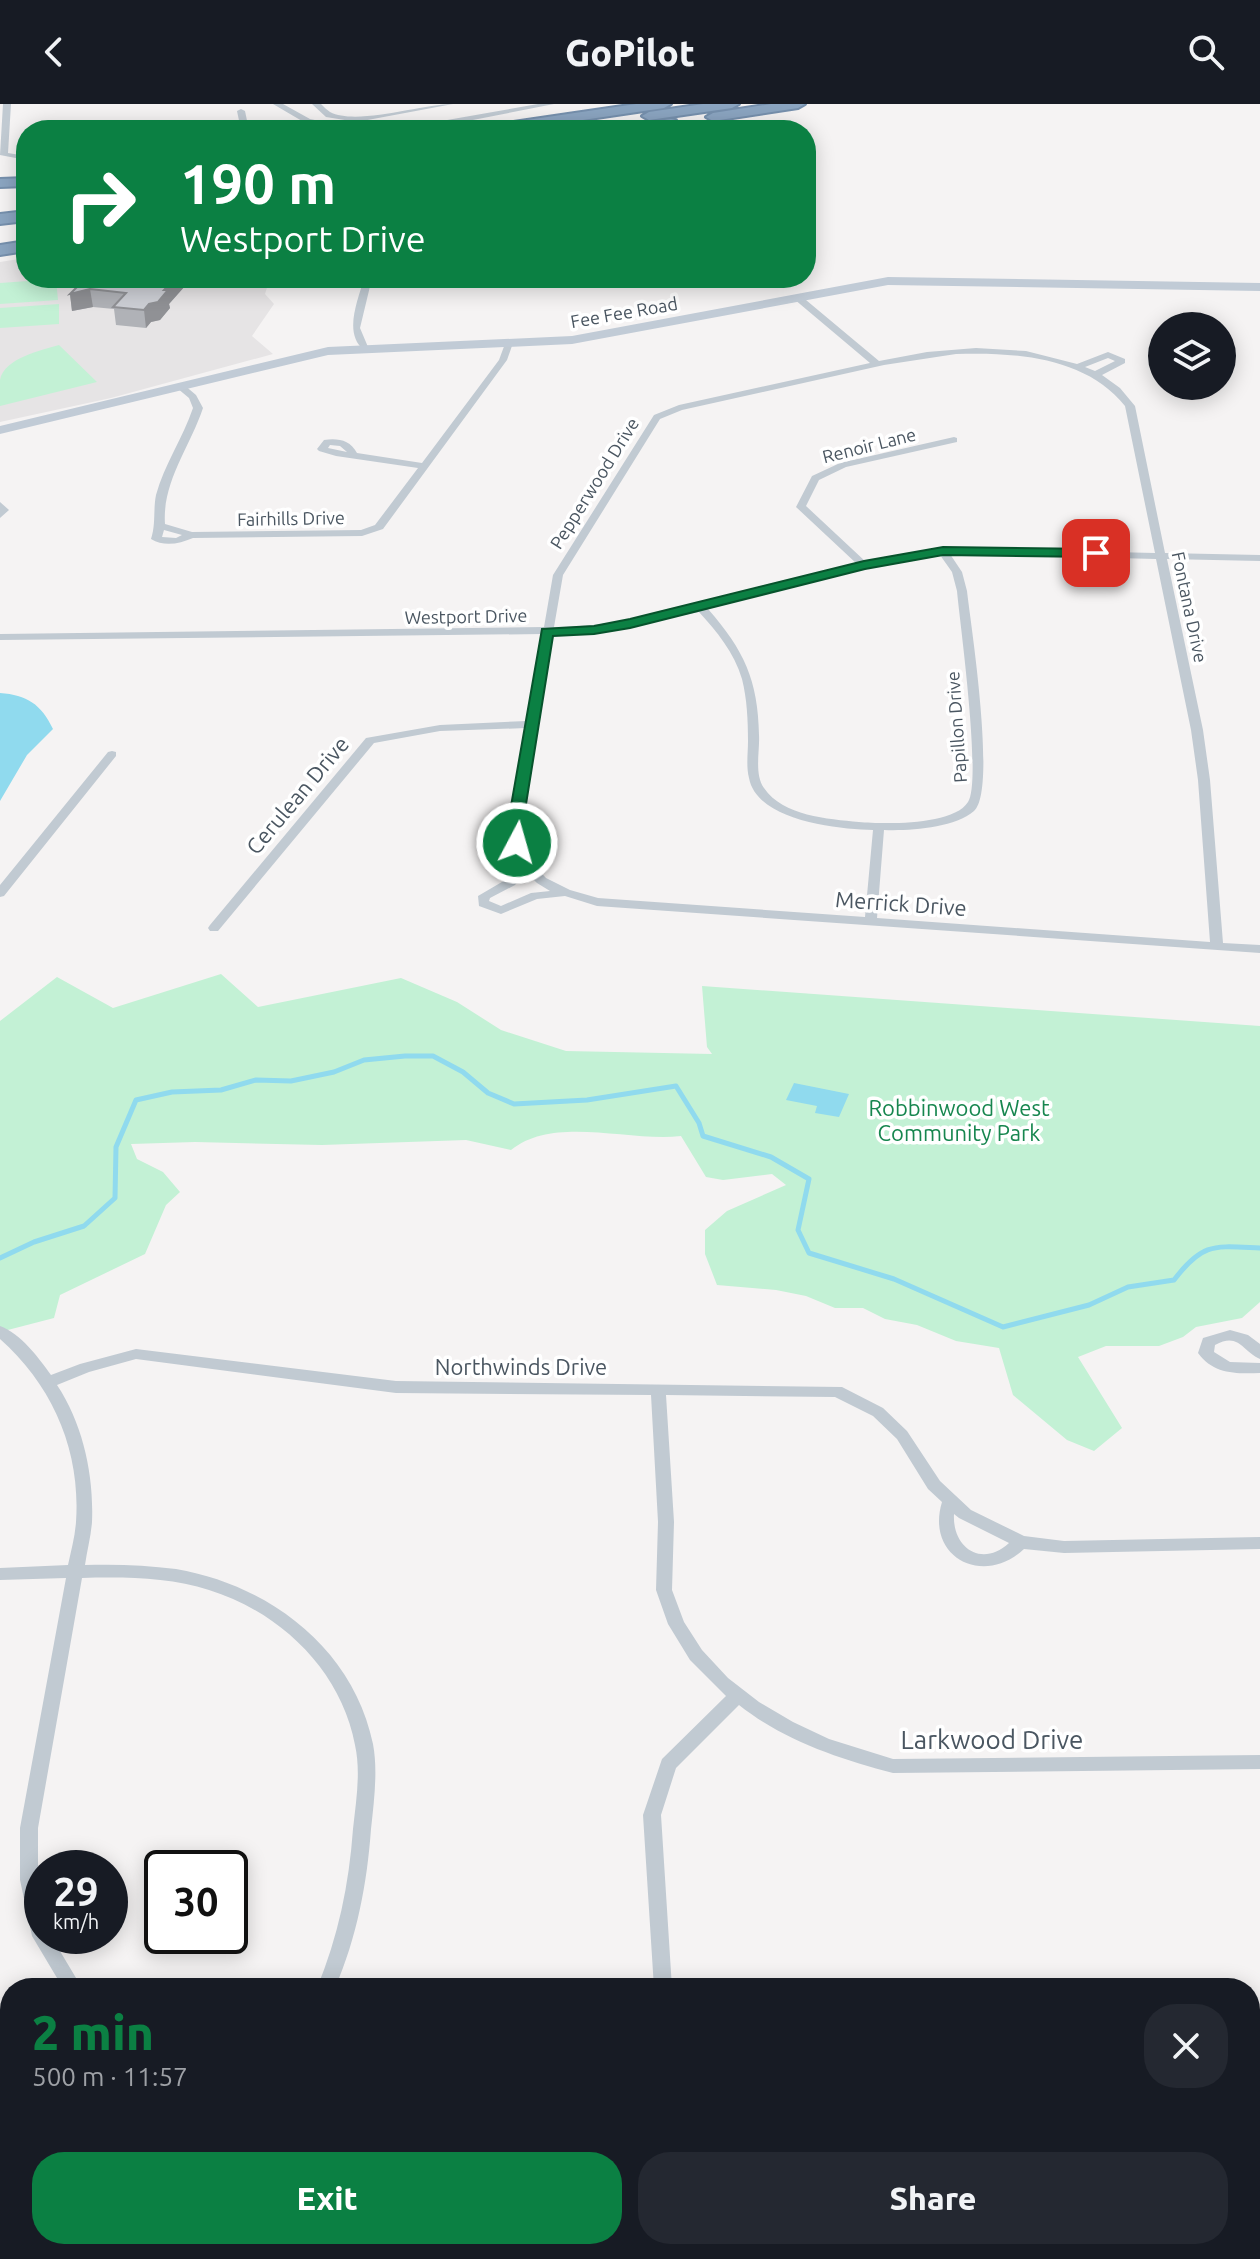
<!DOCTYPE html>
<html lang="en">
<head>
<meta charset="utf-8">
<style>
  body { margin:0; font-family:Ubuntu,sans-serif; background:#242831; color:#f1f3f6; height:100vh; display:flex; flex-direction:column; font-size:30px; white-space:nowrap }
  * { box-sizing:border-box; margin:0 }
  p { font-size:26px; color:#9ea1a6 }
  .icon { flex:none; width:44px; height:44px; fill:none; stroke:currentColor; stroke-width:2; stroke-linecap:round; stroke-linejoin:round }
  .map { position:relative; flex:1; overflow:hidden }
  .drawer { position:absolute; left:0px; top:1874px; width:1260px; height:282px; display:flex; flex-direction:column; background:#171b24; border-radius:32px 32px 0 0; box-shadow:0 4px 20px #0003 }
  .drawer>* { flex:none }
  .hud { position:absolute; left:16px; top:16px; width:800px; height:168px; border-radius:32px; box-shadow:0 4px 20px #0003; background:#0b8043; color:#fff; overflow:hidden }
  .tools { position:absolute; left:1148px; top:208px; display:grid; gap:16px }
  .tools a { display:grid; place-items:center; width:88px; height:88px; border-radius:50%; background:#171b24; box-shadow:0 4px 20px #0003; font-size:40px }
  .speed { position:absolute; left:24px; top:1746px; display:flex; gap:16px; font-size:40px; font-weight:700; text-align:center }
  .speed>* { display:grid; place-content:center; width:104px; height:104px; border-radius:50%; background:#171b24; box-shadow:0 4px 20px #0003; line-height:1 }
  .speed small { font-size:20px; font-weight:400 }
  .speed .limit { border:4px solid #111; border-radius:12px; background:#fff; color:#111 }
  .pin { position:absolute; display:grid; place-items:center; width:68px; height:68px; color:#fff; margin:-34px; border-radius:16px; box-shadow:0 4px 12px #0006 }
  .me { position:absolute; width:88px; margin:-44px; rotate:6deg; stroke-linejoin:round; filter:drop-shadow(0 0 6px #0008) }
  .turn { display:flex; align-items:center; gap:28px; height:168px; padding:0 32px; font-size:36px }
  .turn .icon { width:104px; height:104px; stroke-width:2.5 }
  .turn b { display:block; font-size:56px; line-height:68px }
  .round { display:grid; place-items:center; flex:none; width:84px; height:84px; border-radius:32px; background:#242831 }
  .headline { display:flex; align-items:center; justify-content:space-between; height:136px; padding:0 32px }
  h1 { font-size:48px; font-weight:800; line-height:60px; color:#0b8043 }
  .primary-button { display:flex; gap:16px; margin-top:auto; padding:16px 32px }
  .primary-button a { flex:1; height:92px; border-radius:32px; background:#0b8043; color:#fff; font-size:32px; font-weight:800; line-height:92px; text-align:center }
  .primary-button a+a { background:#242831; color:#f1f3f6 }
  header { display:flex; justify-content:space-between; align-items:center; height:104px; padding:0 32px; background:#171b24; font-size:36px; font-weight:800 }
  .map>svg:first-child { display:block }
  .education { fill:#e6e4e5 }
  .green { fill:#c3f1d5 }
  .water { fill:#90daee }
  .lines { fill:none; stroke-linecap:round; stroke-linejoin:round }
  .stream { stroke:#90daee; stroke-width:5 }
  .highway-casing { stroke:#7690ad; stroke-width:4 }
  .street { fill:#c1cad2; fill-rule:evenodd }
  .secondary { fill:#c1cbd6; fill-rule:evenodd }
  .highway { fill:#8ba5c1; fill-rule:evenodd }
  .wall { fill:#b0b2b7 }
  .shaded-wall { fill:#909195 }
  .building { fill:#cdcfd5; stroke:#909195; stroke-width:2 }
  .route { fill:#0b8043; stroke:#07532c; stroke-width:2 }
  .labels { text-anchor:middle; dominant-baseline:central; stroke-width:7; stroke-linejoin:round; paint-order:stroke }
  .far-street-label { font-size:18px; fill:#4a5661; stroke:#fff }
  .street-label { font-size:22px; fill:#4a5661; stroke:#fff }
  .park-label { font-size:22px; fill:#17864f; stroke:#fff }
  .near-street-label { font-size:26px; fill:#4a5661; stroke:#fff }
</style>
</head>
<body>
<header><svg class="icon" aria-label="back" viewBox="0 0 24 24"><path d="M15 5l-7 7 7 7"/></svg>GoPilot<svg class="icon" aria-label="search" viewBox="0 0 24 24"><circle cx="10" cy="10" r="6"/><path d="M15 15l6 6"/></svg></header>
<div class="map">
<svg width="1260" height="2155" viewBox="0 0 1260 2155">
  <rect width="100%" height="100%" fill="#f5f3f3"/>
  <path class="education" d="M 26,154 L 26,174 L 270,174 L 265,190 L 274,200 L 252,232 L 273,250 L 111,294 L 0,318 L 0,158 Z"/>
  <path class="green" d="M 56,175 L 58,196 L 0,200 L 0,179 Z
    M 59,200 L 59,220 L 0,224 L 0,204 Z
    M 59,241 L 97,278 L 0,302 C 0,293 0,284 0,276 C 4,254 42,246 59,241 Z
    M 221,870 L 258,903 L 401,874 L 457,898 L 501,926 L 566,947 L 712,950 L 707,943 L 702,882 L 1260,922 L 1260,1198 L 1242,1214 L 1196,1223 L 1183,1233 L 1159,1242 L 1106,1242 L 1078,1253 L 1122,1324 L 1094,1347 L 1067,1336 L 1013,1291 L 999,1244 L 956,1237 L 917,1221 L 885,1215 L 863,1204 L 835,1204 L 806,1192 L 776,1186 L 717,1181 L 705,1150 L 705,1126 L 727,1107 L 786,1081 L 772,1070 L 723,1076 L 706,1073 L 681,1032 C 628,1038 554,1011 511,1046 L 466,1036 L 322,1041 L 195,1038 L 131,1040 L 137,1055 L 163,1068 L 180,1088 L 166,1101 L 145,1150 L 60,1191 L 54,1214 L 0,1228 L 0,917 L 57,873 L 113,904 Z
    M 0,2032 L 10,2040 L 10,2146 L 142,2146 L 158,2155 L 0,2155 Z"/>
  <path class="water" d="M 0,589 C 27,591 41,600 53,625 L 27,651 L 0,697 Z
    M 794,979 L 849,990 L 839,1013 L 815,1009 L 817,1002 L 786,996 Z"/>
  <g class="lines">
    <path class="stream" d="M 0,1154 L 34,1138 L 84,1122 L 115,1094 L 116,1043 L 136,996 L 172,988 L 221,986 L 256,976 L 291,977 L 334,968 L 364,956 L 405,952 L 433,952 L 463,968 L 488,989 L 514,1000 L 587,996 L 676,982 L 699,1019 L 703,1032 L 771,1053 L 809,1075 L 798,1126 L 809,1149 L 894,1175 L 1003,1223 L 1089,1201 L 1128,1183 L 1174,1176 C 1203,1138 1214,1142 1260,1144"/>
    <defs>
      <path id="highway" d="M 636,0 L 671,0 L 664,4 L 515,26 L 479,26 L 486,22 Z
        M 703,0 L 739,0 L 732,4 L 649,16 L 642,12 L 649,8 Z
        M 771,0 L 805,0 L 798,4 L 713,17 L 706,13 L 713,9 Z
        M 671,15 L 676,16 L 676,22 L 652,26 L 616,26 L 623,22 Z
        M 26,74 L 26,82 L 0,83 L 0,75 Z
        M 26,107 L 26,117 L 0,120 L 0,110 Z
        M 26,137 L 26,147 L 0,151 L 0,141 Z"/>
    </defs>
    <use href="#highway" class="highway-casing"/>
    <path class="street" d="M 3,0 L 11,0 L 8,49 L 26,52 L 26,56 L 0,51 Z
      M 273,0 L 283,0 L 310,15 L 365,26 C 347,26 322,18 307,20 C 296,21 287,26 275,26 L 302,17 Z
      M 312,0 L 321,0 C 324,3 327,6 330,8 C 357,22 421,0 453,0 L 357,18 L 326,13 Z
      M 538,0 L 554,0 L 432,24 L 390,26 Z
      M 241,5 L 245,7 L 249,26 L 241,26 L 237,7 Z
      M 364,174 L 372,174 L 360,224 L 368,243 L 364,246 C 343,229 358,197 364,174 Z
      M 794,191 L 800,191 L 879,257 L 927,248 L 976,244 L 1026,247 L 1077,260 L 1108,248 L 1125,255 L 1125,259 L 1102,271 L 1120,284 L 1135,302 L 1165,449 L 1260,451 L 1260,457 L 1167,455 L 1203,626 L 1210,676 L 1223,839 L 1260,841 L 1260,849 L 597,802 L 565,792 L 537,795 L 501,810 L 479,802 L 478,792 L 507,775 L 520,760 L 512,743 L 508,725 L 526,624 L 440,627 L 374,639 L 218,827 L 210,827 L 208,824 L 210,821 L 366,634 L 440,621 L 527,617 L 542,530 L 0,536 L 0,530 L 544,523 L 553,471 L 654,311 L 679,301 L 870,259 L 794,195 ZM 956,250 C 1015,248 1086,253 1125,302 L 1155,449 L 943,444 L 866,458 L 806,402 L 819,376 L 846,363 L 957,338 L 957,334 L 954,333 L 840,359 L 812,372 L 796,403 L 857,460 C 761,485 653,522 554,523 L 563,471 L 660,315 L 682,306 L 884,261 ZM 1108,254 L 1115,257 L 1095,267 L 1085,263 ZM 950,450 L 1156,455 L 1191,626 L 1198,676 L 1210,838 L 877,814 L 884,726 C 910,727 954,724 974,707 C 997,687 971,522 967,487 L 962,468 ZM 940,451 L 952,468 L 957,487 C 960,520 982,677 968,698 C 953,722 883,720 859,718 C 828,715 783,712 764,684 C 754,670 760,647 759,631 C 758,576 744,546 708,505 L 865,464 ZM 699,508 C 717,528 734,548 742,575 C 747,595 748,616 748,637 C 748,649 746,662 749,674 C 757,717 838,725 873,726 L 865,813 L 598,794 L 570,786 L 546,774 L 530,757 L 520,725 L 553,530 L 594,529 ZM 526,768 L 537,779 L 550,787 L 531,789 L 501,802 L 489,797 L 490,794 L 515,781 Z
      M 506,237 L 513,239 L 507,256 L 383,425 L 362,432 L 193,434 C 179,440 164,443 151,435 C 156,420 153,406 156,391 C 164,361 183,334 193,304 L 189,294 L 177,284 L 177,280 L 183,280 L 196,291 L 203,304 C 190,343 162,378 165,420 L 192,428 L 361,426 L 375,421 L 418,364 L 336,352 L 319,347 L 317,345 L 324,336 C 338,334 350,336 357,349 L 422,359 L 499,256 ZM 330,341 L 340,342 L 347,348 L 328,344 ZM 164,426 L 182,431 L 176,434 L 162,433 Z
      M 0,398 L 9,406 L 0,414 Z
      M 112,647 L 116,648 L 116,652 L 4,792 L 0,793 L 0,781 L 108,648 Z
      M 0,1222 C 20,1229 39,1254 51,1271 L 80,1260 L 136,1245 L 396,1277 L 842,1283 L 883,1304 L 907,1327 L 940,1377 L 971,1406 L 1024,1432 L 1064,1437 L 1260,1433 L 1260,1445 L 1064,1449 L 1024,1445 C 984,1483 925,1454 942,1398 L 928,1385 L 897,1335 L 873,1312 L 835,1293 L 666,1291 L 674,1418 L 672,1486 L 684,1518 L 702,1546 L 728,1574 L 759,1598 L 793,1618 L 829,1635 L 893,1655 L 1260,1651 L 1260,1665 L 893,1669 C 839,1655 783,1636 739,1601 L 676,1664 L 661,1711 L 672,1884 L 654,1884 L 643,1711 L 662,1655 L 726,1592 L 690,1556 L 668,1520 L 656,1486 L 658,1418 L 651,1291 L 396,1289 L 136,1255 L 89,1268 L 57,1281 C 83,1320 94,1371 92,1418 C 91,1432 87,1447 85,1461 C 115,1460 146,1461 176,1465 C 269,1481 353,1544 373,1640 C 378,1667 374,1697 371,1725 C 367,1780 357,1833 335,1884 L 317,1884 C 338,1833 349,1781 353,1725 C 356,1698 361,1668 355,1641 C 341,1566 280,1508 209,1486 C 169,1473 124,1473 82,1474 L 38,1724 L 38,1776 L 42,1794 L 42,1832 L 51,1832 L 82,1884 L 63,1884 L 32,1832 L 20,1776 L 20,1724 L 66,1474 L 0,1476 L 0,1464 L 68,1461 C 71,1447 75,1433 76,1418 C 81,1347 53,1282 0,1235 ZM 954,1410 L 959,1414 L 1009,1439 C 982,1464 952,1444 954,1410 Z
      M 1230,1226 L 1248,1231 L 1260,1240 L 1260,1255 C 1242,1247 1239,1228 1215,1241 L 1214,1248 L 1230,1258 L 1260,1259 L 1260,1269 C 1236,1270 1213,1270 1198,1249 L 1203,1234 Z
      M 1250,1912 L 1260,1912 L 1260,1930 L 1250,1930 Z
      M 338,2146 L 358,2146 L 361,2155 L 341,2155 Z"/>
    <path class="secondary" d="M 888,173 L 1260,179 L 1260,187 L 888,181 L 572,240 L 328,251 L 0,330 L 0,322 L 328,243 L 572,232 Z"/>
    <use href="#highway" class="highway"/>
  </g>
  <path class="wall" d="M 78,174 L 185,174 L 185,182 L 169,200 L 170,204 L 160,216 L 151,218 L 146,224 L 116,221 L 114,205 L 93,203 L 72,207 L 70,190 L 79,181 Z"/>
  <path class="shaded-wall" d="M 175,174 L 185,174 L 185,182 L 169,200 L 170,204 L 160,216 L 151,218 L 146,224 L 144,206 Z
    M 90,185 L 93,203 L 72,207 L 70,190 Z"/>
  <path class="building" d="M 86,174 L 175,174 L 164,186 L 168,186 L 158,198 L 149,200 L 144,206 L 113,203 L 126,189 L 90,185 L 70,190 Z"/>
  <path class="route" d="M 943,443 L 1096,445 L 1103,449 L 1096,453 L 943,451 L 865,465 L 630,524 L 594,530 L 553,532 L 522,725 L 524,739 L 517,744 L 509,739 L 507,725 L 542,525 L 594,522 L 630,515 L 864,457 Z"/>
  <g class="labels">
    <g class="far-street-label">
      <text transform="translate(624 208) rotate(-10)">Fee Fee Road</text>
      <text transform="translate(869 341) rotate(-14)">Renoir Lane</text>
      <text transform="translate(594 379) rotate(-58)">Pepperwood Drive</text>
      <text transform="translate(291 414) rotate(-1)">Fairhills Drive</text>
      <text transform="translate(1190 503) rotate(78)">Fontana Drive</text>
      <text transform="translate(466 512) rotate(-1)">Westport Drive</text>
      <text transform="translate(956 623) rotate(-94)">Papillon Drive</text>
    </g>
    <g class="street-label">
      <text transform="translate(297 691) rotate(-50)">Cerulean Drive</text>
      <text transform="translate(901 799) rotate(4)">Merrick Drive</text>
      <text x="521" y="1262">Northwinds Drive</text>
    </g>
    <g class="park-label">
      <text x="959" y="1003">Robbinwood West<tspan x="959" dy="25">Community Park</tspan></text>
    </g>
    <g class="near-street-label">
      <text x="992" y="1635">Larkwood Drive</text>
    </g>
  </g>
</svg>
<div class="tools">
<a><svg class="icon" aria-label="layers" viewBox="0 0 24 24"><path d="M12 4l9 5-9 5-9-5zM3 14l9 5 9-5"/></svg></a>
</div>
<div class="speed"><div>29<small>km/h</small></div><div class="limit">30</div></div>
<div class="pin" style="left:1096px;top:449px;background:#d93025"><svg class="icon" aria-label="arrive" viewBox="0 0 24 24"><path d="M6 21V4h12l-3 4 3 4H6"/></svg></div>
<svg class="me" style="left:517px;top:739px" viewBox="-20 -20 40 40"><circle r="17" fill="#0b8043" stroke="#fff" stroke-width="3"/><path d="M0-11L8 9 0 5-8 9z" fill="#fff"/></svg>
<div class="hud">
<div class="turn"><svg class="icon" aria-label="right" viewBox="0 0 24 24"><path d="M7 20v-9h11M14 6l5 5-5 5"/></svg><div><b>190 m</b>Westport Drive</div></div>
</div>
<section class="drawer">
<div class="headline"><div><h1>2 min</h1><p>500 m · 11:57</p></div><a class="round"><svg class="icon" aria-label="close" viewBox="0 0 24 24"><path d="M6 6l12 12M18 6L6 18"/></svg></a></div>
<div class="primary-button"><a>Exit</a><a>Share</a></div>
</section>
</div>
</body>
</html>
